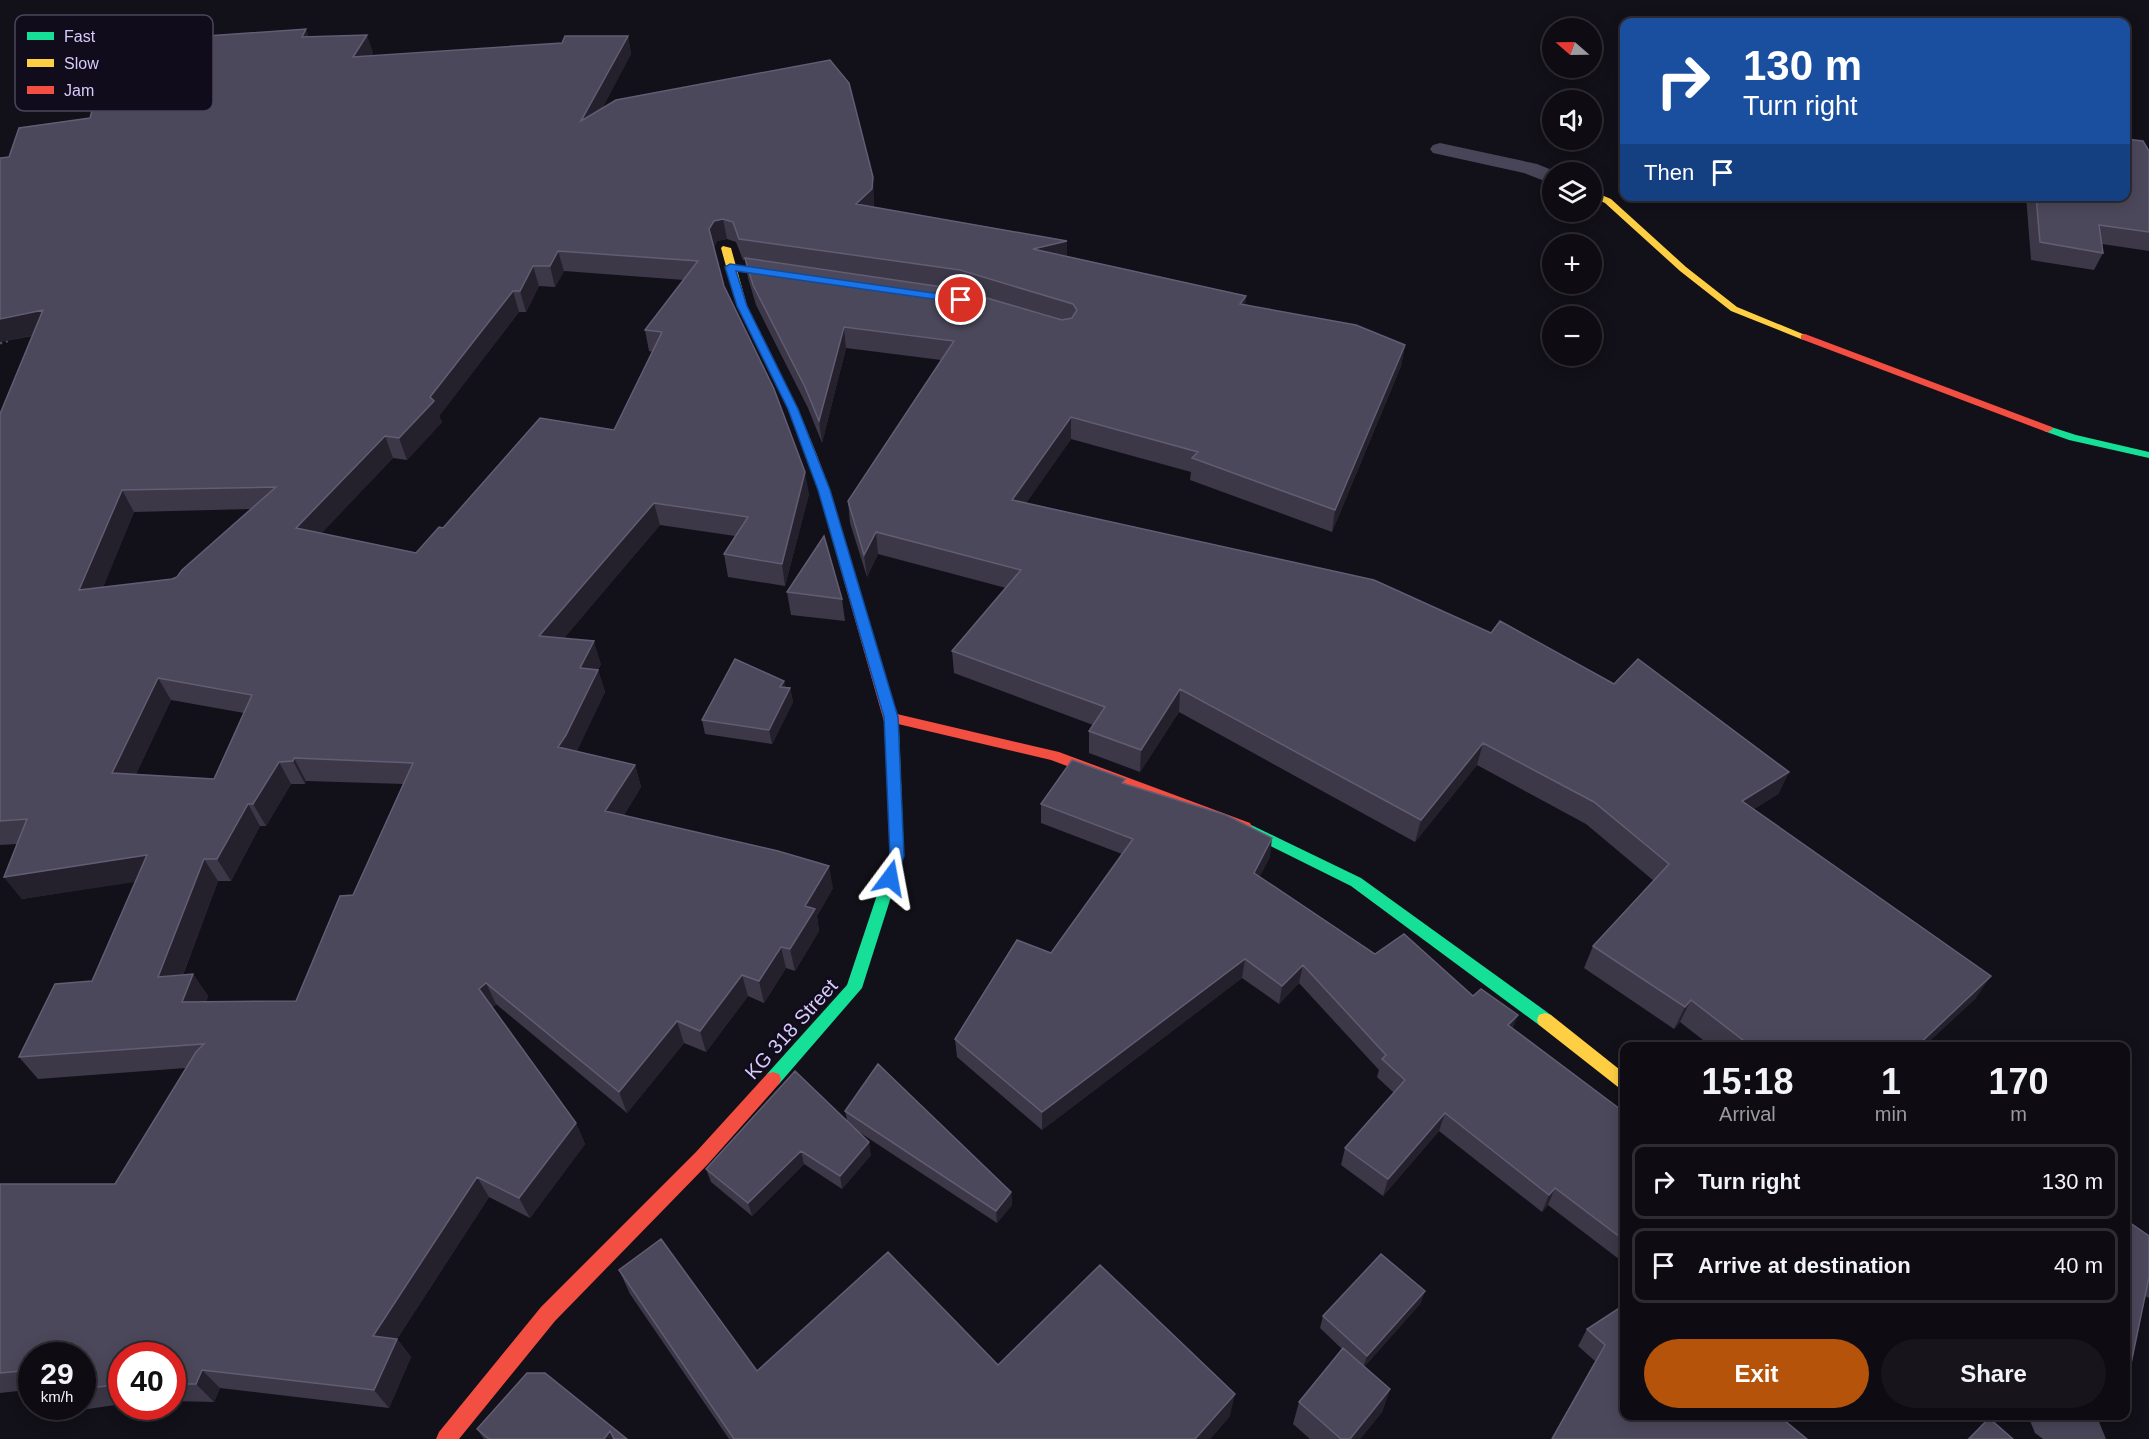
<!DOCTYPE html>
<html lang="en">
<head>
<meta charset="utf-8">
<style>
  body { margin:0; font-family:Helvetica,sans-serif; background:#17151b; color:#f1f3f6; height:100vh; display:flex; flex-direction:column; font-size:22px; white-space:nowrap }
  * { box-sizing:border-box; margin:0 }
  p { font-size:20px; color:#9b9b9f }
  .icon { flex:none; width:33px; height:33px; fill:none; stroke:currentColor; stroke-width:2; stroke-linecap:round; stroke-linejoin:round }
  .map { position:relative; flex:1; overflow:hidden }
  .panel { position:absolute; left:1620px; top:1042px; width:510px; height:378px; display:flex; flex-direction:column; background:#0e0c12; border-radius:12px; box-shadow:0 3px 15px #0003,0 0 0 2px #2e2c32 }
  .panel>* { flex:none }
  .banner { position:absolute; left:1620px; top:18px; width:510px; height:183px; border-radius:12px; box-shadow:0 3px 15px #0003,0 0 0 2px #2e2c32; background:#1a4fa0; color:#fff; overflow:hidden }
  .needle { width:39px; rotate:290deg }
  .controls { position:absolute; left:1542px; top:18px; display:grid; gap:12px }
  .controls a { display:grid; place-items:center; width:60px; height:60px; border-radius:50%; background:#0e0c12; box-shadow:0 3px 15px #0003,0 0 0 2px #2e2c32; font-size:30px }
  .speed { position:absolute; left:18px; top:1342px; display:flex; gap:12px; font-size:30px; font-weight:700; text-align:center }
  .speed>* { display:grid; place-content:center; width:78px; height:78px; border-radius:50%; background:#0e0c12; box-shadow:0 3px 15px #0003,0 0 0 2px #2e2c32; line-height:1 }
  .speed small { font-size:15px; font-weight:400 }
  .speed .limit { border:9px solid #d22; background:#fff; color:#111 }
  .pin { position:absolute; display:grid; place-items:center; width:51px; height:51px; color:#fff; margin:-26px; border:3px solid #fff; border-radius:50%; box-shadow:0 2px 6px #0007 }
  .me { position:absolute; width:66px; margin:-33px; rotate:13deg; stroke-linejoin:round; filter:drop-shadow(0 0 4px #0008) }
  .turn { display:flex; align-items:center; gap:21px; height:126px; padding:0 24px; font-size:27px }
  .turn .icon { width:78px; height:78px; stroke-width:2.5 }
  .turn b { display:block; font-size:42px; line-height:51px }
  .then { display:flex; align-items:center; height:57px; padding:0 24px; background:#0003; gap:12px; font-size:22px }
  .eta { display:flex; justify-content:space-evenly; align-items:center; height:102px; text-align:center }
  .eta b { font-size:36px; font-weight:800; line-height:42px }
  .action { display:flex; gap:12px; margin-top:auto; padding:12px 24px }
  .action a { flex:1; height:69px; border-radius:36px; background:#b45309; color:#fff; font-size:24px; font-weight:800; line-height:69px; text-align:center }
  .action a+a { background:#17151b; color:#f1f3f6 }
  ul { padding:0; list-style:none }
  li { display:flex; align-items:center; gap:18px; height:75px; margin:0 12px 9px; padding:0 12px; border:3px solid #2e2c32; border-radius:12px }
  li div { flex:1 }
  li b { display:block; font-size:22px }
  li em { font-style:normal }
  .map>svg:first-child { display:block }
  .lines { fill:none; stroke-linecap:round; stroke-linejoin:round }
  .path { stroke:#4d5763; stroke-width:3; stroke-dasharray:2 4; stroke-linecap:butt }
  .street { fill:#484558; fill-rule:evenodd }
  .fast { fill:#16e098; fill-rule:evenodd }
  .slow { fill:#ffcf43; fill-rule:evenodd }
  .jam { fill:#f24e42; fill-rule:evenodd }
  .wall { fill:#3c3847; fill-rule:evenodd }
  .shaded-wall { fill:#24212c }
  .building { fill:#4c485b; stroke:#625c74; stroke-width:1.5; fill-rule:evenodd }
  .route { fill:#1a73e8; stroke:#114b97; stroke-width:1.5 }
  .labels { text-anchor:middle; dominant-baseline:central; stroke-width:5; stroke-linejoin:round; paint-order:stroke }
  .street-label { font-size:20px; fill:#d6cbfa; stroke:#110c1b }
  .key { fill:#110c1b; stroke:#4c455e; stroke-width:1.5 }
  .key-label { font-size:16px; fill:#d6cbfa }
</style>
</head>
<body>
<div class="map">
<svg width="2149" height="1439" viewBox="0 0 2149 1439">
  <rect width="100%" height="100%" fill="#121018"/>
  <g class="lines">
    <path class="path" d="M 0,343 L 11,340"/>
    <path class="street" d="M 1440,143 L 1537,164 L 1557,172 L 1552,172 L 1552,184 L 1524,173 L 1433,153 L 1430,149 L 1433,145 Z
      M 2028,1416 L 2092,1416 L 2099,1422 L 2106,1439 L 2043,1439 L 2035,1433 Z"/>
    <path class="fast" d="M 2048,426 L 2076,435 L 2149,452 L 2149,458 L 2069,440 L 2044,431 L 2043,429 Z
      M 892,724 L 899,729 L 904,856 L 862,988 L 779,1084 L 773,1086 L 767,1084 L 765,1079 L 767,1074 L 847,985 L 890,856 L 885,729 Z
      M 1245,822 L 1361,878 L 1551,1015 L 1553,1020 L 1551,1025 L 1545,1027 L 1539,1025 L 1351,886 L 1240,831 L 1238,827 L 1240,823 Z"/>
    <path class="slow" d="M 1592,191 L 1611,199 L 1686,267 L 1737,307 L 1810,337 L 1805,340 L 1801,339 L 1731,311 L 1680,271 L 1605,203 L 1592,197 Z
      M 723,246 L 731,248 L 747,306 L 798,409 L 818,458 L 816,460 L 808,460 L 806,458 L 788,409 L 737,306 L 721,248 Z
      M 1545,1013 L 1551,1015 L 1624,1073 L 1624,1089 L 1618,1087 L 1539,1025 L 1537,1020 L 1539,1015 Z"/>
    <path class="jam" d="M 1805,334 L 2052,427 L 2053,429 L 2048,432 L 2044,431 L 1801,339 L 1801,335 Z
      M 812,455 L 818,458 L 830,490 L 897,714 L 1059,752 L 1250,823 L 1252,827 L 1250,831 L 1240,831 L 1051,760 L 898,724 L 897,732 L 887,732 L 818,490 L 806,458 Z
      M 773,1072 L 779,1074 L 781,1079 L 779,1084 L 708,1164 L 555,1321 L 459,1439 L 436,1439 L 439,1432 L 541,1307 L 696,1152 L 767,1074 Z"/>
  </g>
  <path class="wall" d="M 308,36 L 373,52 L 371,56 L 562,43 L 628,36 L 631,54 L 602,108 L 874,197 L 874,207 L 1067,241 L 1067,256 L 1246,296 L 1245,304 L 1405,345 L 1401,366 L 1332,532 L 1190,480 L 1191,472 L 1071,439 L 1026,503 L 1491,633 L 1614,684 L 1789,772 L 1778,794 L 1754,809 L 1976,998 L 1923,1047 L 1712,1047 L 1680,1022 L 1674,1029 L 1584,968 L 1593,946 L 1654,881 L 1586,824 L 1477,765 L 1415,842 L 1179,712 L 1140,772 L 1089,753 L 1089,731 L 1093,725 L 954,673 L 952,651 L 1006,588 L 878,554 L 867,577 L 850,523 L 848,501 L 941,360 L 846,348 L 822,443 L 808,408 L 756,305 L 748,278 L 745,260 L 743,260 L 736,242 L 727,239 L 717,241 L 714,247 L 724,286 L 809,494 L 785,586 L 728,577 L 724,554 L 735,536 L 660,525 L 564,638 L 601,664 L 598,670 L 605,692 L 576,752 L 635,765 L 641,787 L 624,815 L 833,888 L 817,916 L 819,931 L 795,971 L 786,968 L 764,1003 L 748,996 L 706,1052 L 684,1043 L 627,1113 L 496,1004 L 492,1008 L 576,1123 L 585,1144 L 530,1218 L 489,1197 L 397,1339 L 411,1357 L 389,1408 L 220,1388 L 214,1402 L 172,1401 L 172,1356 L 122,1356 L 122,1404 L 47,1415 L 38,1407 L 82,1407 L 82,1356 L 32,1356 L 32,1402 L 25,1397 L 27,1390 L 0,1393 L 0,1184 L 115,1184 L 186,1068 L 38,1079 L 19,1057 L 92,981 L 136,881 L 22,899 L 4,877 L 17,844 L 0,845 L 0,414 L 32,336 L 0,342 L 0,158 L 9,157 L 90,118 ZM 564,271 L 684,280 L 645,330 L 649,351 L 653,352 L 614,430 L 443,528 L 416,553 L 321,533 L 393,458 L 407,460 L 442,422 L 439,416 L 519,312 L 526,312 L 539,286 L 555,287 ZM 251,509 L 177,577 L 172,579 L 103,587 L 134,512 ZM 171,700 L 244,713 L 214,779 L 136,774 ZM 306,781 L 404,784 L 353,895 L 296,1001 L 206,1002 L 208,996 L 193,974 L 183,975 L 218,881 L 231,881 L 260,826 L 266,826 L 291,784 L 305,784 Z
    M 2149,151 L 2149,251 L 2102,244 L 2103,253 L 2094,270 L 2031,260 L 2026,196 L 2126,196 Z
    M 787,592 L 842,599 L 845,621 L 791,615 Z
    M 784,681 L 785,688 L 790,688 L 793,702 L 772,744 L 705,734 L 702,720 Z
    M 1124,783 L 1270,857 L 1259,877 L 1375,954 L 1473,996 L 1513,1029 L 1624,1112 L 1624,1263 L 1548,1205 L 1542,1212 L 1439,1131 L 1383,1196 L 1341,1165 L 1345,1148 L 1394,1093 L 1377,1077 L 1379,1070 L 1299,983 L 1279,1004 L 1242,978 L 1042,1130 L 957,1057 L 955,1039 L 1051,953 L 1122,854 L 1041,823 L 1041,804 Z
    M 845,1111 L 1011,1192 L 1012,1205 L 997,1223 L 859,1132 L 871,1155 L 842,1189 L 804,1164 L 752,1216 L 711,1182 L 706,1169 L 847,1120 Z
    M 2126,1220 L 2149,1236 L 2149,1298 L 2145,1296 L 2127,1383 L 2126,1384 Z
    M 619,1270 L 757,1371 L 998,1365 L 1230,1416 L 1210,1439 L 729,1439 L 630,1294 Z
    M 1425,1291 L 1420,1304 L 1364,1367 L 1390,1389 L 1382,1412 L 1360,1439 L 1310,1439 L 1293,1424 L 1299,1402 L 1342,1349 L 1320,1328 L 1323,1316 Z
    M 1587,1329 L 1807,1439 L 1551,1439 L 1595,1361 L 1578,1346 Z
    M 1989,1418 L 2013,1439 L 1967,1439 Z
    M 477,1429 L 627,1439 L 484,1439 Z"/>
  <path class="shaded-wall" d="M 306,29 L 312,47 L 302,37 Z
    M 367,35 L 373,52 L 359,75 L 353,57 Z
    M 628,36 L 631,54 L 586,140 L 581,121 Z
    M 873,177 L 874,197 L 874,209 L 856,204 Z
    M 723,219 L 727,239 L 717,241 L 713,249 L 709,229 L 714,221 Z
    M 1067,241 L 1067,261 L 1033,249 Z
    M 558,251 L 564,271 L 555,287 L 550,266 Z
    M 533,266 L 539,286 L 526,312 L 520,291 Z
    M 513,291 L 519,312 L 439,416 L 442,422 L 407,460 L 399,438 L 430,397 Z
    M 1246,296 L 1244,316 L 1240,304 Z
    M 43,310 L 54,331 L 0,342 L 0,319 Z
    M 844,327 L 846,348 L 822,443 L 819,421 Z
    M 1405,345 L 1401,366 L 1332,532 L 1335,510 Z
    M 1071,417 L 1071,439 L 1013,522 L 1012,500 Z
    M 385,436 L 393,458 L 306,550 L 296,528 Z
    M 805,472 L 809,494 L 785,586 L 782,564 Z
    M 122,490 L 134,512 L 93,612 L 79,590 Z
    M 654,503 L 660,525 L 547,658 L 539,636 Z
    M 876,532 L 878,554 L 867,577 L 864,555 Z
    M 594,641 L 601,664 L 587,691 L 580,668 Z
    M 598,670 L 605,692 L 574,758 L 558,747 Z
    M 158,678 L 171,700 L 126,795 L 112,773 Z
    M 784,681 L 787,695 L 790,688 L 793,702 L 772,744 L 769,730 L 780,687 Z
    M 1180,689 L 1179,712 L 1140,772 L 1141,750 Z
    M 1483,743 L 1477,765 L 1415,842 L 1421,820 Z
    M 294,758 L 306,781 L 305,784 L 293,761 Z
    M 279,762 L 291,784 L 266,826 L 253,804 Z
    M 635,765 L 641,787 L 613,833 L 605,811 Z
    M 1789,772 L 1778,794 L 1732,823 L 1742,801 Z
    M 248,804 L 260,826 L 231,881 L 217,859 Z
    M 1272,838 L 1270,857 L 1252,892 L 1254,873 Z
    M 147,855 L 162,878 L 22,899 L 4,877 Z
    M 204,859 L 218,881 L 174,998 L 158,977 Z
    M 829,866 L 833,888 L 817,916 L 819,931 L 795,971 L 790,949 L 805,906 Z
    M 781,947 L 786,968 L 764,1003 L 759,981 Z
    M 1245,959 L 1242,978 L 1042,1130 L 1042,1112 Z
    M 1303,965 L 1299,983 L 1279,1004 L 1282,986 Z
    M 193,974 L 208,996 L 197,1024 L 182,1002 Z
    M 742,975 L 748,996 L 706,1052 L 700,1031 Z
    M 1991,976 L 1976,998 L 1923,1047 L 1916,1047 Z
    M 486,983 L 496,1004 L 489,1011 L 479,989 Z
    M 1691,1000 L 1680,1022 L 1674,1029 L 1685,1007 Z
    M 1518,1015 L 1511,1033 L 1508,1025 Z
    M 677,1021 L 684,1043 L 627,1113 L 619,1092 Z
    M 1445,1113 L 1439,1131 L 1383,1196 L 1388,1179 Z
    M 576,1123 L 585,1144 L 530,1218 L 519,1198 Z
    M 869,1142 L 871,1155 L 842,1189 L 840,1176 Z
    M 801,1151 L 804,1164 L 752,1216 L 748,1203 Z
    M 477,1177 L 489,1197 L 397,1339 L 411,1357 L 389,1408 L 374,1390 L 373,1336 Z
    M 1555,1188 L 1548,1205 L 1542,1212 L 1549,1195 Z
    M 1011,1192 L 1012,1205 L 997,1223 L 996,1211 Z
    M 1425,1291 L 1420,1304 L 1363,1368 L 1367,1356 Z
    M 202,1370 L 220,1388 L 214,1402 L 196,1384 Z
    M 1390,1389 L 1382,1412 L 1360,1439 L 1350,1439 Z
    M 1235,1394 L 1230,1416 L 1210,1439 L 1195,1439 Z
    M 610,1431 L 615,1439 L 604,1439 Z"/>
  <path class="building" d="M 306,29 L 302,37 L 367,35 L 353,57 L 562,43 L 565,36 L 628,36 L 581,121 L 616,100 L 830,60 L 849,83 L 873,177 L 872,189 L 856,204 L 1067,241 L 1033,249 L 1246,296 L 1240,304 L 1356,325 L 1405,345 L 1335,510 L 1192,458 L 1198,452 L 1071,417 L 1012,500 L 1374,580 L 1491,633 L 1500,621 L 1614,684 L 1638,659 L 1789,772 L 1742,801 L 1991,976 L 1916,1047 L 1752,1047 L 1691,1000 L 1685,1007 L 1593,946 L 1669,864 L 1594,802 L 1483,743 L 1421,820 L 1180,689 L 1141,750 L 1089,731 L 1105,707 L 952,651 L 1021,570 L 876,532 L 864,555 L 848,501 L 954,341 L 844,327 L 819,421 L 805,387 L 753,285 L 745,258 L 956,289 L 1062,320 L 1072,318 L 1077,310 L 1073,304 L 960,270 L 739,239 L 733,222 L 723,219 L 714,221 L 709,229 L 724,286 L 774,389 L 805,472 L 782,564 L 724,554 L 748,517 L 654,503 L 539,636 L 594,641 L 580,668 L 598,670 L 566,735 L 558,747 L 635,765 L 605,811 L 778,851 L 829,866 L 805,906 L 815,909 L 790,949 L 781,947 L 759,981 L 742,975 L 700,1031 L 677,1021 L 619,1092 L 486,983 L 479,989 L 576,1123 L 519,1198 L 477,1177 L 373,1336 L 397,1339 L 374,1390 L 202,1370 L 196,1384 L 172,1384 L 172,1356 L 122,1356 L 122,1384 L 82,1389 L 82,1356 L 32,1356 L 32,1370 L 0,1373 L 0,1184 L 115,1184 L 196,1052 L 204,1044 L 19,1057 L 55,984 L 92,981 L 147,855 L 4,877 L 27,819 L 0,821 L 0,414 L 43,310 L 0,319 L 0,158 L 9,157 L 19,128 L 90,118 L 102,73 L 104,45 L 135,41 ZM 558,251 L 698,261 L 645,330 L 662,332 L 614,430 L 540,418 L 443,528 L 439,527 L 416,553 L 296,528 L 385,436 L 399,438 L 434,401 L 430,397 L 513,291 L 520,291 L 533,266 L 550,266 ZM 276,487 L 182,570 L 177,577 L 172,579 L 79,590 L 122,490 ZM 158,678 L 252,695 L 214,779 L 112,773 ZM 294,758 L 413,763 L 353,895 L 340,896 L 296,1001 L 182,1002 L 193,974 L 158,977 L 204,859 L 217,859 L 248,804 L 253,804 L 279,762 L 293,761 Z
    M 2126,139 L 2143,141 L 2149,151 L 2149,232 L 2099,225 L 2103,253 L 2040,242 L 2036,196 L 2126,196 Z
    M 824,536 L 842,599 L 787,592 Z
    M 735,659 L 784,681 L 780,687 L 790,688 L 769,730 L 702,720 Z
    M 1072,760 L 1125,779 L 1122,783 L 1226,815 L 1272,838 L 1254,873 L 1375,954 L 1404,934 L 1473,996 L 1481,989 L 1518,1015 L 1508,1025 L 1624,1112 L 1624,1240 L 1555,1188 L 1549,1195 L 1445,1113 L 1388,1179 L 1345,1148 L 1405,1080 L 1382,1059 L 1386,1055 L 1303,965 L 1282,986 L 1245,959 L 1042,1112 L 955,1039 L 1017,940 L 1051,953 L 1133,839 L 1041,804 Z
    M 878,1064 L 1011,1192 L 996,1211 L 845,1111 Z
    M 795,1071 L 869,1142 L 840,1176 L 801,1151 L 748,1203 L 706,1169 Z
    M 2126,1220 L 2149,1236 L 2149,1277 L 2127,1383 L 2126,1382 Z
    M 661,1239 L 757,1371 L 888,1252 L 998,1365 L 1100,1265 L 1235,1394 L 1195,1439 L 734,1439 L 619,1270 Z
    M 1381,1254 L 1425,1291 L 1367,1356 L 1323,1316 Z
    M 1624,1305 L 1624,1416 L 1779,1416 L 1807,1439 L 1552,1439 L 1605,1345 L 1587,1329 Z
    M 1343,1348 L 1390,1389 L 1350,1439 L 1341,1439 L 1299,1402 Z
    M 527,1373 L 545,1373 L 627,1439 L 614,1439 L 610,1431 L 604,1439 L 489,1439 L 477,1429 Z
    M 32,1378 L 32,1396 L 25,1397 Z
    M 1989,1418 L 2013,1439 L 1969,1439 Z"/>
  <path class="route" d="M 730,264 L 961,297 L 966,300 L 961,303 L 736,271 L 747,306 L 798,409 L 830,490 L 898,717 L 904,856 L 895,882 L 884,882 L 882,878 L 890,856 L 884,717 L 818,490 L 788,409 L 737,306 L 725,267 Z"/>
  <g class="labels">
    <g class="street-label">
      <text transform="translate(791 1029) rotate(-48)">KG 318 Street</text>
    </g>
  </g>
  <rect x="15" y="15" width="198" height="96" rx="9" class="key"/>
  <rect x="27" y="32" width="27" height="8" fill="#16e098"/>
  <rect x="27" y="59" width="27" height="8" fill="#ffcf43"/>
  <rect x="27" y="86" width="27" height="8" fill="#f24e42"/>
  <g class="key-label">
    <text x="64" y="42">Fast</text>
    <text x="64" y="69">Slow</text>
    <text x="64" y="96">Jam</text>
  </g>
</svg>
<div class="controls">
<a><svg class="needle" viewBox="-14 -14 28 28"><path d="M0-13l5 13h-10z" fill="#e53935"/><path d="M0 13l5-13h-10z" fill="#9b9b9f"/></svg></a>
<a><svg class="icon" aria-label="sound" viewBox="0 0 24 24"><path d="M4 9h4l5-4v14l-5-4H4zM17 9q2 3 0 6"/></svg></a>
<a><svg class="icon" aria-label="layers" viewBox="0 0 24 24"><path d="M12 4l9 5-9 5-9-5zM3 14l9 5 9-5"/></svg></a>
<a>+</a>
<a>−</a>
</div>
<div class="speed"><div>29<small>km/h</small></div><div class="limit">40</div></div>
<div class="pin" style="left:961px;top:300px;background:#d93025"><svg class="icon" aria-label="arrive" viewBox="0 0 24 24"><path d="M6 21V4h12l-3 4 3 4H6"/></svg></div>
<svg class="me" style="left:890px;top:878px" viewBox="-20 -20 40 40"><path d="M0-17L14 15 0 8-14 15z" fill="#1a73e8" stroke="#fff" stroke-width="4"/></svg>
<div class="banner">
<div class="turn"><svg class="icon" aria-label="right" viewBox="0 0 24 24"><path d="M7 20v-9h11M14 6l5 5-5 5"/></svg><div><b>130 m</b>Turn right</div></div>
<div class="then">Then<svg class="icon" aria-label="arrive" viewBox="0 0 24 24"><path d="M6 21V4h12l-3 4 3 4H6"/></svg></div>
</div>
<section class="panel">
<div class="eta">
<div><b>15:18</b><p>Arrival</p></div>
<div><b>1</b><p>min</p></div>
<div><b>170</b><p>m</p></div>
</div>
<ul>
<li><svg class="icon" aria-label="right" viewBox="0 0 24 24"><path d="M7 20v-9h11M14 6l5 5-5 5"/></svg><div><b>Turn right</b></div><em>130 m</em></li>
<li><svg class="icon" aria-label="arrive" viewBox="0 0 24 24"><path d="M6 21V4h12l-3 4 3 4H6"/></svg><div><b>Arrive at destination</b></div><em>40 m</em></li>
</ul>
<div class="action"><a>Exit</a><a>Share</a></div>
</section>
</div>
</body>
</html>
